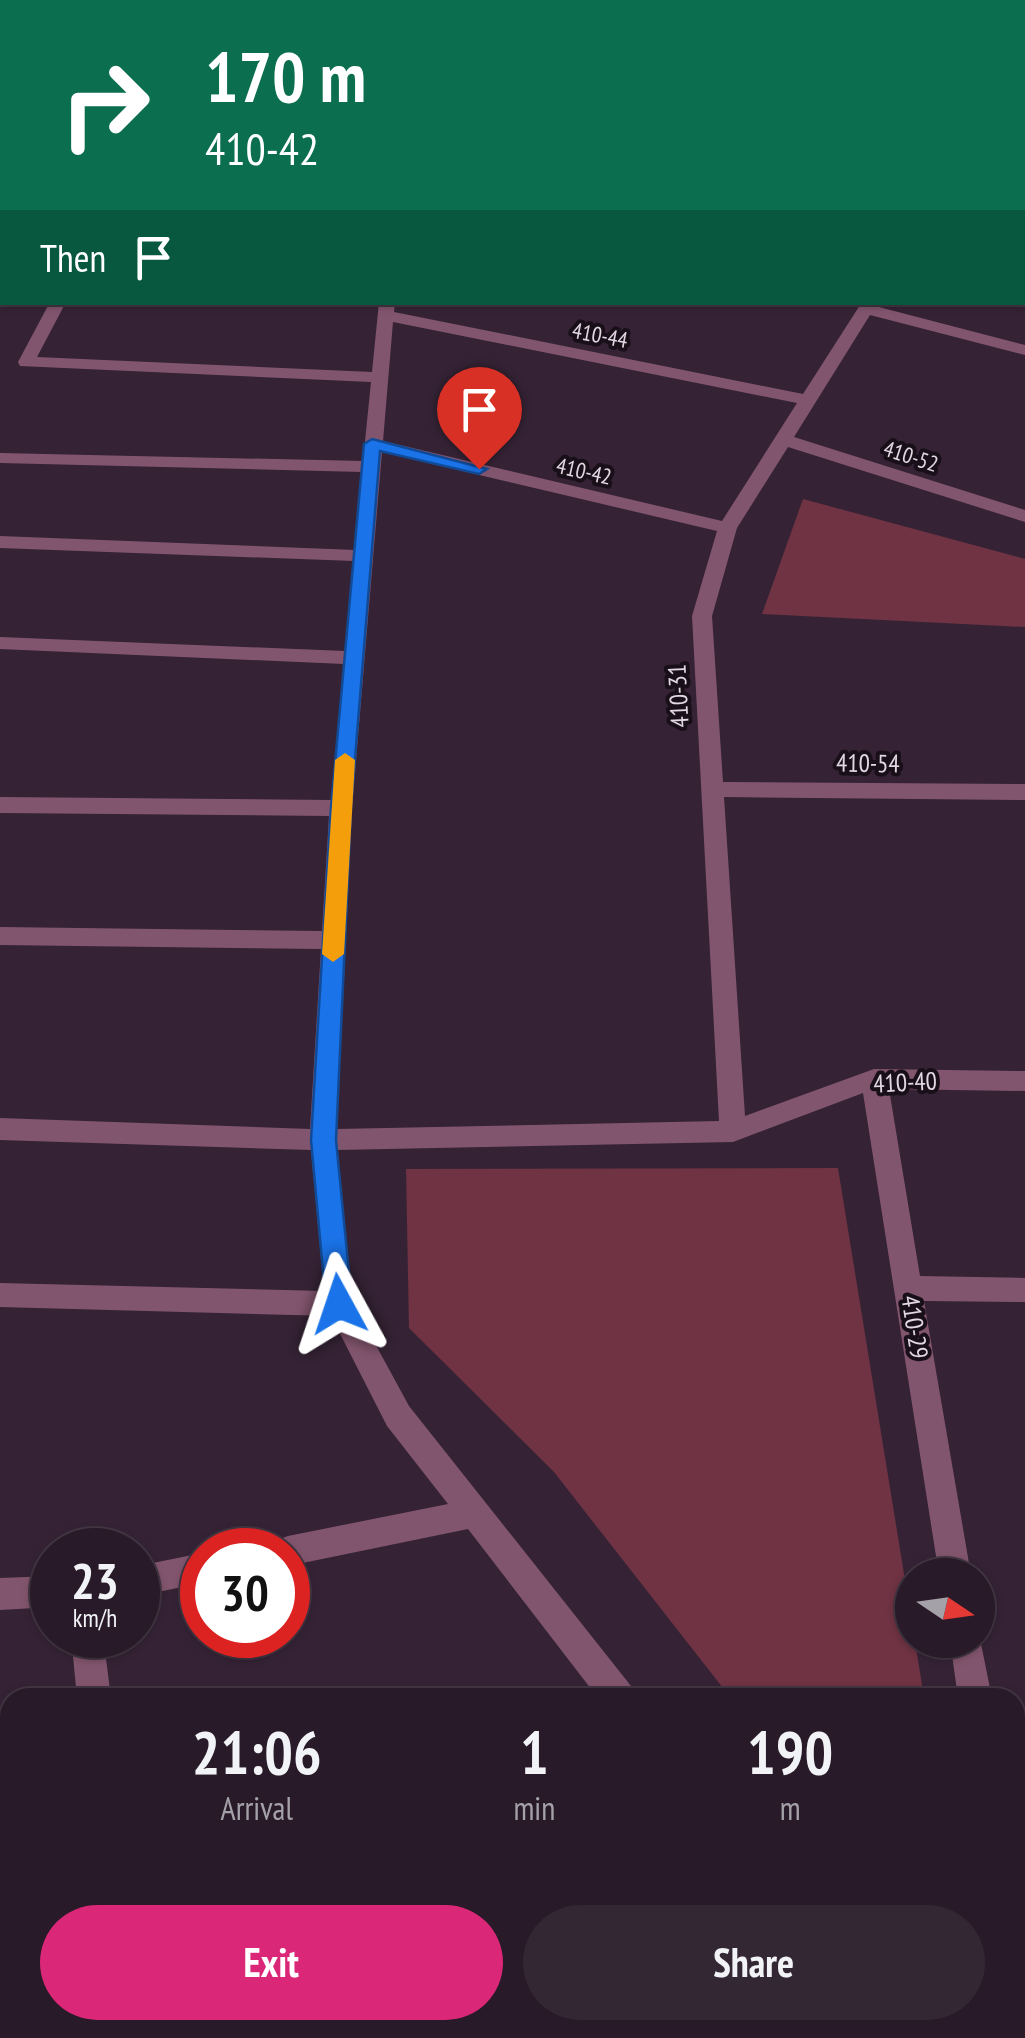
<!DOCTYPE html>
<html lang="en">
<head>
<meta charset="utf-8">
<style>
  body { margin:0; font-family:"PT Sans Narrow",sans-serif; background:#342734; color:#f1f3f6; height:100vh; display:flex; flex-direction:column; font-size:38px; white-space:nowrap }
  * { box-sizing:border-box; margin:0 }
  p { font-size:32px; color:#a5a1a8 }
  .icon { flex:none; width:55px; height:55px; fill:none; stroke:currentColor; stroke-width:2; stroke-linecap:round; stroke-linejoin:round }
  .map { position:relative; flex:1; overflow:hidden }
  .sheet { position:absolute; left:0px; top:1688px; width:1025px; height:352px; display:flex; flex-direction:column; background:#281a28; border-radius:30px 30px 0 0; box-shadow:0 2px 8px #0004,0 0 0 2px #443845 }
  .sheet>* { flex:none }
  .hud { position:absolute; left:0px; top:0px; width:1025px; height:305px; box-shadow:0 2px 8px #0004,0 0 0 2px #443845; background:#0b6e4f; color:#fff; overflow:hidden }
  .needle { width:65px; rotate:103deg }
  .tools { position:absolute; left:895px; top:1558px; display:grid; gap:20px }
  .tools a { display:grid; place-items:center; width:100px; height:100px; border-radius:50%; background:#281a28; box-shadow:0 2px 8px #0004,0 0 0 2px #443845; font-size:50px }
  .speed { position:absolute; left:30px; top:1528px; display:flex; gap:20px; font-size:50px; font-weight:700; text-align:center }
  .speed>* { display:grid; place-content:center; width:130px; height:130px; border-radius:50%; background:#281a28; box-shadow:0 2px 8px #0004,0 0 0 2px #443845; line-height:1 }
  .speed small { font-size:25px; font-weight:400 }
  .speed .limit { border:15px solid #d22; background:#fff; color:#111 }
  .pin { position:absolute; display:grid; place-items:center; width:85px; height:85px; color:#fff; margin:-102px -42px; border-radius:50% 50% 50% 0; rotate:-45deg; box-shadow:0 0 10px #0007 }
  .pin .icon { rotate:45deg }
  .me { position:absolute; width:110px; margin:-55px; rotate:355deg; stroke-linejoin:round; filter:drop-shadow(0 0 8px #0008) }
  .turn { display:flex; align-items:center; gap:35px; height:210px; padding:0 40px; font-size:45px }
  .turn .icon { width:130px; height:130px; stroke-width:2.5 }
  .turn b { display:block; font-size:70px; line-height:85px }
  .then { display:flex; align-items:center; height:95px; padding:0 40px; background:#0003; gap:20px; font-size:38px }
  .eta { display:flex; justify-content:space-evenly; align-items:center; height:170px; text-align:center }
  .eta b { font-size:60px; font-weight:700; line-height:70px }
  .button { display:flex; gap:20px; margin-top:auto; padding:20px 40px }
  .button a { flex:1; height:115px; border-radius:60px; background:#db2777; color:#fff; font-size:40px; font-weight:700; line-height:115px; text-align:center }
  .button a+a { background:#342734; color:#f1f3f6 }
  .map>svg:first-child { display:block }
  .green { fill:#6f3343 }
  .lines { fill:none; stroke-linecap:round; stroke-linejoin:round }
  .service { fill:#82556e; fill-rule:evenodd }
  .minor { fill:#82556e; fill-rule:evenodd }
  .route { fill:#1a73e8; stroke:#114b97; stroke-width:2.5 }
  .slow { fill:#f59e0b }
  .labels { text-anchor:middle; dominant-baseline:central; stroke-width:8; stroke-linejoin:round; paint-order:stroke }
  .far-street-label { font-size:22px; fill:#e3d7e3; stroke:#180f18 }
  .street-label { font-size:25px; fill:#e3d7e3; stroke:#180f18 }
</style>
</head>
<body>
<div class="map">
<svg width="1025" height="2038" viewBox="0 0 1025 2038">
  <rect width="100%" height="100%" fill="#352335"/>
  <path class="green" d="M 803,499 L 1025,559 L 1025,627 L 762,614 Z
    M 838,1168 L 924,1697 L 730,1697 L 554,1472 L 409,1328 L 406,1169 Z"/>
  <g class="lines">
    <path class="service" d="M 868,0 L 889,0 L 890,2 L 869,2 Z"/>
    <path class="minor" d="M 145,0 L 157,0 L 157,2 L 145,2 Z
      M 0,23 L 2,23 L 2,31 L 0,31 Z
      M 1022,213 L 1025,213 L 1025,223 L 1022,223 Z
      M 50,302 L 66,302 L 37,357 L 372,372 L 379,302 L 395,302 L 394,312 L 803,394 L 862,302 L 878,302 L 875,306 L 1025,345 L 1025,355 L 870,315 L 794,437 L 1025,510 L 1025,522 L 788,447 L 737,528 L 712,616 L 723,782 L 1025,784 L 1025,800 L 724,797 L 745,1116 L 874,1069 L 1025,1071 L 1025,1091 L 889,1089 L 920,1276 L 1025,1278 L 1025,1302 L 924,1301 L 971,1575 L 939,1575 L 863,1093 L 733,1142 L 337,1150 L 353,1303 L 409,1406 L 631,1686 L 635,1698 L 598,1698 L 468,1529 L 288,1566 L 288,1550 L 273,1550 L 277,1540 L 288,1536 L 448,1504 L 387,1426 L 331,1316 L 0,1307 L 0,1283 L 324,1291 L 311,1150 L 0,1140 L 0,1118 L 310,1129 L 321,949 L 0,945 L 0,927 L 322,931 L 329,816 L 0,813 L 0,797 L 331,800 L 344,664 L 0,649 L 0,637 L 345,651 L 354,561 L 0,548 L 0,536 L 355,550 L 362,472 L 0,463 L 0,453 L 363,461 L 371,382 L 20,366 L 18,362 ZM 393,322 L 797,403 L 722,521 L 383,441 ZM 382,452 L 717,531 L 692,616 L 719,1121 L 337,1129 L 352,808 Z
      M 202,1553 L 202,1583 L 138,1596 L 138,1566 Z
      M 52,1576 L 52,1607 L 0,1610 L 0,1578 Z
      M 978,1629 L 992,1698 L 958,1698 L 950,1640 L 978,1640 Z
      M 71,1635 L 103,1635 L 111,1698 L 77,1698 Z
      M 1015,1756 L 1025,1756 L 1025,1790 L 1015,1790 Z
      M 1015,1924 L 1025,1928 L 1025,2020 L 1015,2016 Z
      M 860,2030 L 900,2030 L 904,2038 L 864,2038 Z"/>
  </g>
  <path class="route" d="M 372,439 L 487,469 L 479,474 L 380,451 L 351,808 L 336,1140 L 352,1304 L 348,1312 L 339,1316 L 330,1312 L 326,1304 L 311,1140 L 331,808 L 364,444 Z"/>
  <path class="slow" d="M 345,753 L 355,760 L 344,954 L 333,962 L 322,954 L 335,760 Z"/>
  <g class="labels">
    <g class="far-street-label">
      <text transform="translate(600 335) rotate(11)">410-44</text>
      <text transform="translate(911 456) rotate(18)">410-52</text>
      <text transform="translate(584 471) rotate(13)">410-42</text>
    </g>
    <g class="street-label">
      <text transform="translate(678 696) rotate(-93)">410-31</text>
      <text transform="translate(868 763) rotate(1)">410-54</text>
      <text transform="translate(905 1082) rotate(-3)">410-40</text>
      <text transform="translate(915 1327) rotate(81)">410-29</text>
    </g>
  </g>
</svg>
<div class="tools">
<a><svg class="needle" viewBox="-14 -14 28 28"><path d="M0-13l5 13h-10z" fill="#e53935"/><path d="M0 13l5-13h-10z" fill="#a5a1a8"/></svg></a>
</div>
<div class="speed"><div>23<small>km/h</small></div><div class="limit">30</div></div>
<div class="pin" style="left:479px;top:469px;background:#d93025"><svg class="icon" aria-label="arrive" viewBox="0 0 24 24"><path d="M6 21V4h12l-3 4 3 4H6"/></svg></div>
<svg class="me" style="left:339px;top:1304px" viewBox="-20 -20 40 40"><path d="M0-17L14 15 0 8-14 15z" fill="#1a73e8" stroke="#fff" stroke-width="4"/></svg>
<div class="hud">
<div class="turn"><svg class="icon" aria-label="right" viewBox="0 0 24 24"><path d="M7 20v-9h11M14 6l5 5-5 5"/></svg><div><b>170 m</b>410-42</div></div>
<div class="then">Then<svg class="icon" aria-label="arrive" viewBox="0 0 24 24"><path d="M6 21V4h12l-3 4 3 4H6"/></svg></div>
</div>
<section class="sheet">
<div class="eta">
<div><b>21:06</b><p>Arrival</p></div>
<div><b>1</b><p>min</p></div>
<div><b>190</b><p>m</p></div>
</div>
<div class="button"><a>Exit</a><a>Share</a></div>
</section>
</div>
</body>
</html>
